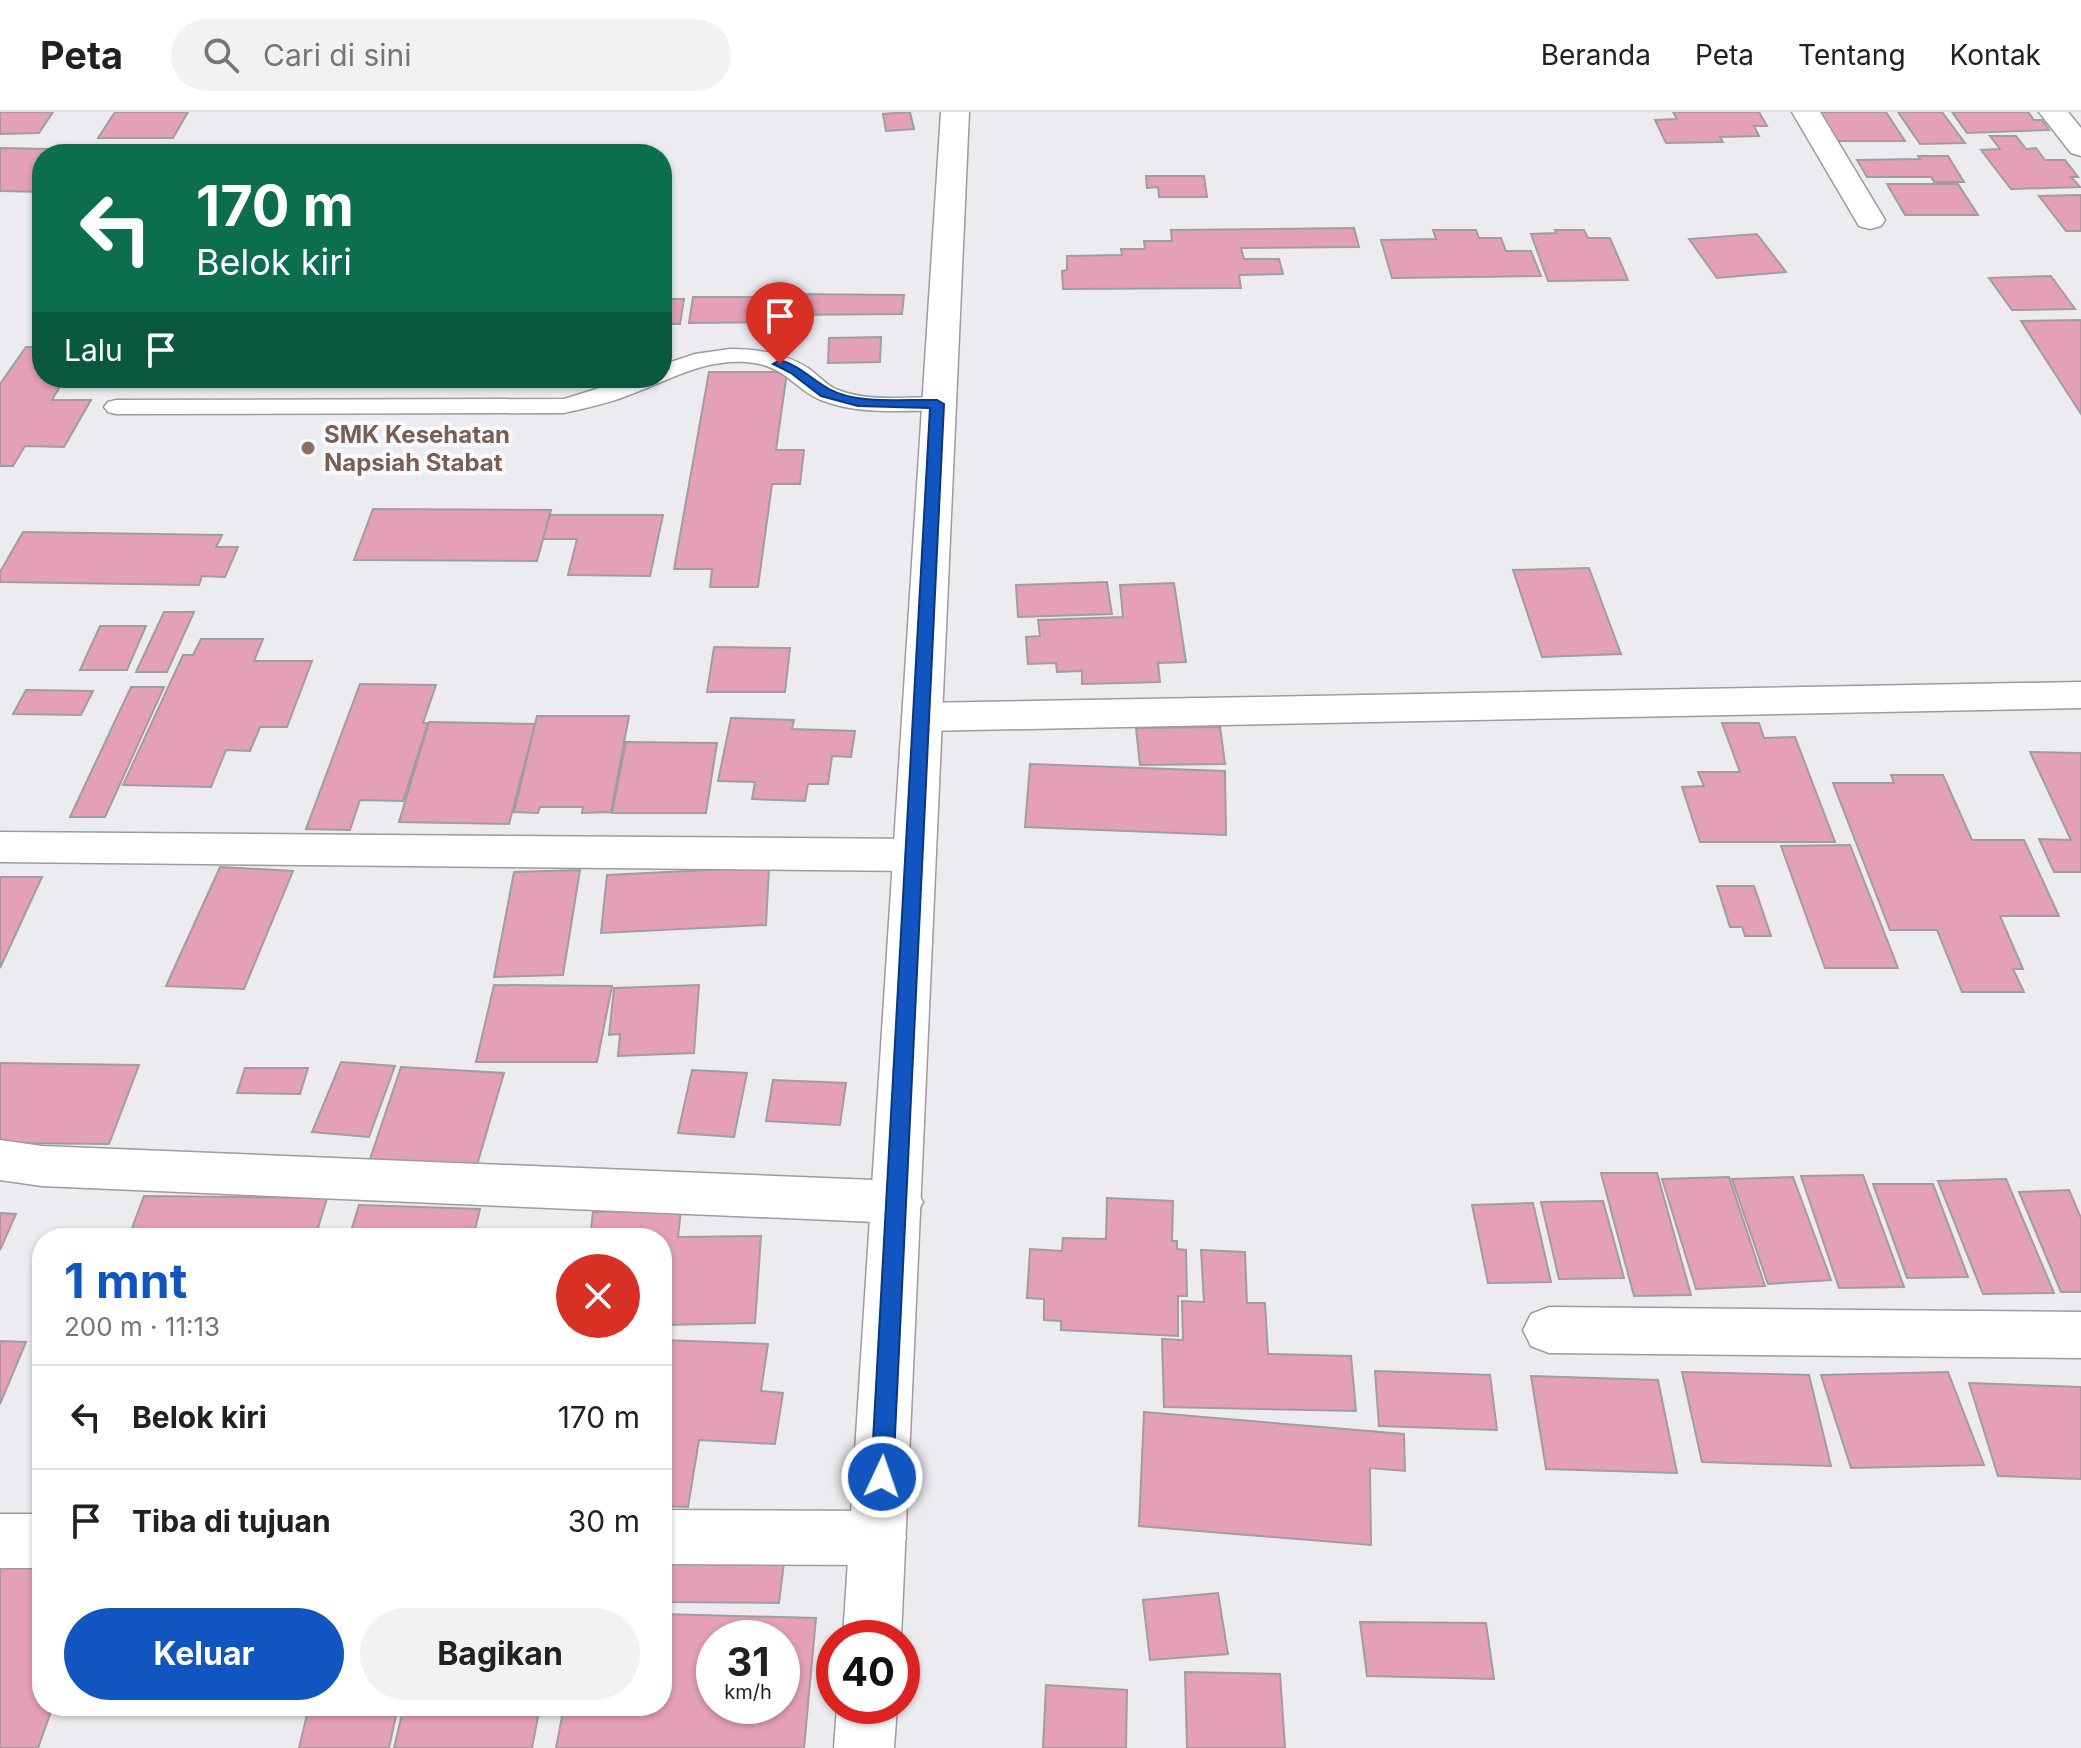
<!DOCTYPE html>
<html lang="id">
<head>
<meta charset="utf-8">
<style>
  body { margin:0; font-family:Inter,sans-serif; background:#f2f2f2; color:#202124; height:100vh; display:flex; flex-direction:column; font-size:30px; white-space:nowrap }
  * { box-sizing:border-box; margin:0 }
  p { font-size:26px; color:#757577 }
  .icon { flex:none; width:44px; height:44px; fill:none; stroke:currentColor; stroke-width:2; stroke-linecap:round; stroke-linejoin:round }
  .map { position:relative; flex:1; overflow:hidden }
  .details { position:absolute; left:32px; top:1116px; width:640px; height:488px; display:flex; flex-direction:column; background:#fff; border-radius:32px; box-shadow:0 2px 6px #0004 }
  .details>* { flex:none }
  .hud { position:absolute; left:32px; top:32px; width:640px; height:244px; border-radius:32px; box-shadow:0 2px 6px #0004; background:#0b6e4f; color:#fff; overflow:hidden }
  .speed { position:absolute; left:696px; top:1508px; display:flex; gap:16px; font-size:40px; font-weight:700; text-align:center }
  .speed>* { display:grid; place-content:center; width:104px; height:104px; border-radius:50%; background:#fff; box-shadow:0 2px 6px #0004; line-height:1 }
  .speed small { font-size:20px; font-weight:400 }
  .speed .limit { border:12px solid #d22; background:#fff; color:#111 }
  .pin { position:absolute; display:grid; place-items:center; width:68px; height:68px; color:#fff; margin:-82px -34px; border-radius:50% 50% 50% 0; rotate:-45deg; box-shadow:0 0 8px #0007 }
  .pin .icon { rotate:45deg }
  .me { position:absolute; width:88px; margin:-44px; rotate:3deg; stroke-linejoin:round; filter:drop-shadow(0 0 6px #0008) }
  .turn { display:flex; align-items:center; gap:28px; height:168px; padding:0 32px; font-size:36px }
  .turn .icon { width:104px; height:104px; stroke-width:2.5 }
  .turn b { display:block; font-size:56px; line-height:68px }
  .then { display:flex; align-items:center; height:76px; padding:0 32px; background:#0003; gap:16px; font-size:30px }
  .round { display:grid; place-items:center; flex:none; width:84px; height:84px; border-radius:42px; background:#f2f2f2 }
  .summary { display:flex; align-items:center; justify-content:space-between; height:136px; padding:0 32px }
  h1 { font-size:48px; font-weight:700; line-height:60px; color:#1155c0 }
  .action { display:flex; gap:16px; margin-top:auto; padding:16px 32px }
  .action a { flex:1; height:92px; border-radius:48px; background:#1155c0; color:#fff; font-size:32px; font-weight:700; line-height:92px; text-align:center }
  .action a+a { background:#f2f2f2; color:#202124 }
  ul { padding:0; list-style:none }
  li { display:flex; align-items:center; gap:24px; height:104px; padding:0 32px; border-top:2px solid #e0e0e0 }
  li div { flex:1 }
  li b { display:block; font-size:30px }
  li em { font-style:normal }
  header { display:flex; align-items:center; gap:48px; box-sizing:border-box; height:112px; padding:0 40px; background:#fff; border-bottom:2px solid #e0e0e0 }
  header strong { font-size:38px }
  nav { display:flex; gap:44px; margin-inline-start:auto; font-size:28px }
  .search { width:560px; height:72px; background:#f2f2f2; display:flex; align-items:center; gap:20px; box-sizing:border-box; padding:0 28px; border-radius:44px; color:#757577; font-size:30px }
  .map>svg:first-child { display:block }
  .building { fill:#e3a0b8; stroke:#a19d9e; stroke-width:2; fill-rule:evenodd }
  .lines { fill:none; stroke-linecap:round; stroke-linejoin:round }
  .lane-casing { stroke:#9c9c9f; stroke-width:3 }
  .street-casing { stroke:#9c9c9f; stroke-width:3 }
  .secondary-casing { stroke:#9c9c9f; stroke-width:3 }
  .lane { fill:#fff; fill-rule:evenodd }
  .street { fill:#fff; fill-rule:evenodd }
  .secondary { fill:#fff; fill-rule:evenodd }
  .route { fill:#1155c0; stroke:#0b377d; stroke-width:2 }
  .education-dot { fill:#8d6e63; stroke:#fafafd; stroke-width:3 }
  .labels { text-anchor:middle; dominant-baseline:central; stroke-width:8; stroke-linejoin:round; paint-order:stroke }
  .far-education-label { font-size:24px; font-weight:bold; fill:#785e54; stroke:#fafafd; text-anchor:start }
</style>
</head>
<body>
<header>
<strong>Peta</strong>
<div class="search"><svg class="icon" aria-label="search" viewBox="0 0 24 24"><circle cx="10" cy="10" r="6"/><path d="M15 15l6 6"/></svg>Cari di sini</div>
<nav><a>Beranda</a><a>Peta</a><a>Tentang</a><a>Kontak</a></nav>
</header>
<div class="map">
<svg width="2081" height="1636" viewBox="0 0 2081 1636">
  <rect width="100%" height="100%" fill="#ececf0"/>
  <path class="building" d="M 0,0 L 53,0 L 39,21 L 0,22 Z
    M 115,0 L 188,0 L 173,26 L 98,26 Z
    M 910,0 L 914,17 L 886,19 L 883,2 Z
    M 1673,0 L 1759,0 L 1767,14 L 1754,14 L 1759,24 L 1720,25 L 1723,30 L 1666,31 L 1655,8 L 1677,7 Z
    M 1819,0 L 1886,0 L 1905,29 L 1837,29 Z
    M 1898,0 L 1942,0 L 1965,31 L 1920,32 Z
    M 1952,0 L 2028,0 L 2034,8 L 2042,8 L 2049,18 L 1967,21 Z
    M 1990,24 L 2016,24 L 2026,37 L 2036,36 L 2045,48 L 2065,48 L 2078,65 L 2071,65 L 2080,75 L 2011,77 L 1981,38 L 2000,37 Z
    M 0,36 L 92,38 L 89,42 L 42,42 L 42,80 L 0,79 Z
    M 93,39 L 210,41 L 92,42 Z
    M 1918,44 L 1948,44 L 1964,70 L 1934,70 L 1931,65 L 1867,65 L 1857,48 L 1920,47 Z
    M 1146,64 L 1204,64 L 1207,85 L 1159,85 L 1158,75 L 1147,76 Z
    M 1887,72 L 1958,72 L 1978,103 L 1905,103 Z
    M 2081,83 L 2081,119 L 2066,119 L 2039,84 Z
    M 1354,116 L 1359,135 L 1241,136 L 1244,147 L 1279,147 L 1283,162 L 1239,163 L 1241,176 L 1063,177 L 1062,159 L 1067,158 L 1067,144 L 1122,143 L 1121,137 L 1145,137 L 1144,129 L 1172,129 L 1171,118 Z
    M 1433,118 L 1476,118 L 1479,126 L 1501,126 L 1506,139 L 1531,139 L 1541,164 L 1392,166 L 1381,128 L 1436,127 Z
    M 1555,118 L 1584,118 L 1588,126 L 1610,126 L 1628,168 L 1548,169 L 1531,122 L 1556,121 Z
    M 1757,122 L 1786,160 L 1717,166 L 1689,127 Z
    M 2051,164 L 2075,197 L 2012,198 L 1989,166 Z
    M 787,182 L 904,183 L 902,202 L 785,203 Z
    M 693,185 L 782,185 L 780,210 L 689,211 Z
    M 662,187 L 684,187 L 680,212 L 662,212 Z
    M 2080,208 L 2081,210 L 2081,302 L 2021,209 Z
    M 881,225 L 880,250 L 828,251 L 829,226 Z
    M 26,235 L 42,235 L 42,266 L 65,266 L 52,288 L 91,288 L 64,335 L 25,334 L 13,354 L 0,354 L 0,272 Z
    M 709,260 L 787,260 L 776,338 L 804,338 L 800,372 L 772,372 L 758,475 L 710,475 L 712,457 L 674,457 Z
    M 373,397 L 551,398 L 537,449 L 354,448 Z
    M 550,403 L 663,403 L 650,464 L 568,463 L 577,427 L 543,427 Z
    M 23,420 L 222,423 L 216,435 L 238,435 L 225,465 L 202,464 L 199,473 L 0,470 L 0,460 Z
    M 1589,456 L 1621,542 L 1542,545 L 1513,458 Z
    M 1107,470 L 1112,502 L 1018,505 L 1016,473 Z
    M 1174,471 L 1186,550 L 1158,551 L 1160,570 L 1082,572 L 1082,559 L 1057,560 L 1056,551 L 1028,552 L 1026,525 L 1040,524 L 1038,508 L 1123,505 L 1120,473 Z
    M 164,500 L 194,500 L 167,560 L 136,560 Z
    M 100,514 L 146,514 L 127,558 L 80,558 Z
    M 201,527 L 263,527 L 254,549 L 312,549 L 287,615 L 260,615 L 250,639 L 226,638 L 211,675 L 123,673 L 183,543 L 193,543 Z
    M 714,535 L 790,536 L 785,580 L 707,580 Z
    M 360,572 L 436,573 L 423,611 L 428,611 L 403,689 L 360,688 L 350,718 L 306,717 Z
    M 131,575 L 164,575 L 105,705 L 70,705 Z
    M 26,578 L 93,579 L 81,603 L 13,602 Z
    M 537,604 L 629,604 L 611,700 L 582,701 L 583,695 L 540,695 L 538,701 L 514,700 Z
    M 731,606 L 794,608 L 792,617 L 855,619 L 851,645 L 832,644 L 828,672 L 808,672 L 805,689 L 752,687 L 755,670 L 718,669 Z
    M 429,610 L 535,612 L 509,712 L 399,710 Z
    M 1722,611 L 1759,611 L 1764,626 L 1795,625 L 1835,730 L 1700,730 L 1682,675 L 1704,674 L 1698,660 L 1740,660 Z
    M 1220,615 L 1225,652 L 1140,653 L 1136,616 Z
    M 626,630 L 717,631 L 706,701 L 612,701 Z
    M 2030,640 L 2081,641 L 2081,760 L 2054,760 L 2039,727 L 2071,728 Z
    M 1030,652 L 1225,659 L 1226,723 L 1025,715 Z
    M 1891,663 L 1943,663 L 1972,728 L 2024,728 L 2059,804 L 2000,804 L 2023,857 L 2013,857 L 2024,880 L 1962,880 L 1937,818 L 1890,818 L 1833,671 L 1894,671 Z
    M 1850,733 L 1898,856 L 1825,856 L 1781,734 Z
    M 220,755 L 293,759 L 244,877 L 166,874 Z
    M 769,755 L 766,813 L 601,821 L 607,763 Z
    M 580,758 L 563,863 L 494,865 L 514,760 Z
    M 0,765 L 42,765 L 0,856 Z
    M 1717,774 L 1754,774 L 1771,824 L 1745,824 L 1742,815 L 1730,815 Z
    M 494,873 L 612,874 L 597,950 L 476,950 Z
    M 699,873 L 694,941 L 618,944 L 620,922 L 609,923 L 614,876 Z
    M 341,950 L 395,954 L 369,1025 L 312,1020 Z
    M 0,951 L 139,953 L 109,1032 L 0,1031 Z
    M 401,955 L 504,961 L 477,1053 L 370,1047 Z
    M 245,956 L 308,956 L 300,982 L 237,981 Z
    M 692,958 L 747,961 L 734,1025 L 678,1021 Z
    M 773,968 L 846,971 L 840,1013 L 766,1009 Z
    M 1601,1061 L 1657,1061 L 1691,1183 L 1634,1184 Z
    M 1863,1063 L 1904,1175 L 1839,1176 L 1801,1064 Z
    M 1729,1065 L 1765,1174 L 1696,1177 L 1662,1067 Z
    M 1793,1065 L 1831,1168 L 1768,1172 L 1732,1067 Z
    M 2006,1067 L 2054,1181 L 1983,1182 L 1938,1069 Z
    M 1873,1072 L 1933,1072 L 1968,1165 L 1907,1166 Z
    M 2069,1078 L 2081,1106 L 2081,1180 L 2061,1180 L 2019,1080 Z
    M 144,1084 L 327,1086 L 315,1126 L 107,1126 L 129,1124 Z
    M 1107,1086 L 1173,1089 L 1172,1129 L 1177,1129 L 1177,1137 L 1186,1138 L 1187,1184 L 1178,1184 L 1178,1224 L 1061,1218 L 1061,1209 L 1044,1208 L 1044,1187 L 1027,1186 L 1030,1137 L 1062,1139 L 1063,1126 L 1106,1127 Z
    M 1603,1089 L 1624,1166 L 1559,1167 L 1541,1090 Z
    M 1533,1091 L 1551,1170 L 1488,1171 L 1472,1093 Z
    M 359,1093 L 480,1097 L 473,1126 L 349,1126 Z
    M 681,1098 L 678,1125 L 761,1124 L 755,1211 L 662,1213 L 662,1126 L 590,1126 L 593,1100 Z
    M 0,1101 L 16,1102 L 0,1138 Z
    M 1201,1138 L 1245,1140 L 1247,1191 L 1265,1191 L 1268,1242 L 1351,1244 L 1356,1299 L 1164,1295 L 1162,1227 L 1183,1228 L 1182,1189 L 1204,1190 Z
    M 662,1228 L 768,1232 L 761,1279 L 783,1281 L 775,1332 L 699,1328 L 688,1395 L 662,1394 Z
    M 0,1229 L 26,1230 L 0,1292 Z
    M 1375,1259 L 1490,1263 L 1497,1318 L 1379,1314 Z
    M 1682,1260 L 1809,1263 L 1831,1354 L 1702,1350 Z
    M 1948,1260 L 1984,1353 L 1851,1356 L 1821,1263 Z
    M 1531,1264 L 1658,1268 L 1677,1361 L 1546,1357 Z
    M 1969,1271 L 2081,1275 L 2081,1367 L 1998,1364 Z
    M 1144,1300 L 1404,1322 L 1405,1359 L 1370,1356 L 1371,1433 L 1139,1414 Z
    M 662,1432 L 786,1434 L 779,1491 L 662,1490 Z
    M 0,1454 L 42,1455 L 42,1594 L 53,1594 L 38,1636 L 0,1636 Z
    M 1218,1481 L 1228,1542 L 1150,1548 L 1143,1488 Z
    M 662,1502 L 816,1506 L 804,1636 L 556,1636 L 564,1594 L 662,1594 ZM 714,1526 L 782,1526 L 782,1594 L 714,1594 Z
    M 1360,1510 L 1486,1511 L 1494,1567 L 1367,1564 Z
    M 1185,1560 L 1280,1562 L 1285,1636 L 1187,1636 Z
    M 1046,1573 L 1127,1578 L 1126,1636 L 1043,1636 Z
    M 309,1594 L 398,1594 L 389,1636 L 299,1636 Z
    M 404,1594 L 540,1594 L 532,1636 L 394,1636 Z"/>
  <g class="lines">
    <defs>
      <path id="lane" d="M 730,237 C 757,237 784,241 808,256 C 818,263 826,273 838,278 C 868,290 905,285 937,285 L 945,287 L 948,292 L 945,297 L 937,299 C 899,298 858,303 821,288 C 792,276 786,253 746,250 C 702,247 668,269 629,283 C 609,291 586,296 564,301 L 116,302 L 108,300 L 104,295 L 108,290 L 116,288 L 564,287 L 632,266 L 662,266 L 662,253 L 695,242 Z"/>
      <path id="street" d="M 1792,0 L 1820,0 L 1885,108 L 1881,114 L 1870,117 L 1859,114 Z
        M 2039,0 L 2068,0 L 2081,16 L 2081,44 L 2071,41 Z
        M 2081,570 L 2081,596 L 922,619 L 908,615 L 902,605 L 908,595 L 922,591 Z
        M 0,720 L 914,727 L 929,732 L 935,743 L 929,754 L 914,759 L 0,750 Z
        M 0,1028 L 42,1034 L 898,1069 L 915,1075 L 923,1090 L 915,1105 L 898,1111 L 42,1074 L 0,1068 Z
        M 1549,1195 L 2081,1200 L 2081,1246 L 1549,1241 L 1531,1234 L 1523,1218 L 1531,1202 Z
        M 662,1398 L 878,1399 L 898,1407 L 906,1426 L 898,1445 L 878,1453 L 662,1452 Z
        M 0,1402 L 42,1402 L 42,1456 L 0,1456 Z"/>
      <path id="secondary" d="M 941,0 L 969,0 L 901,1526 L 843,1526 Z
        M 837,1594 L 897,1594 L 894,1636 L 834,1636 Z"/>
    </defs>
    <use href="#lane" class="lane-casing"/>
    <use href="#street" class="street-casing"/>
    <use href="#secondary" class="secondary-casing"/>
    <use href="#lane" class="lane"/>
    <use href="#street" class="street"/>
    <use href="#secondary" class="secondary"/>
  </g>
  <path class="route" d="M 780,248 C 800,254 811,267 829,277 C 858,293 905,287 937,288 L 944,292 L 893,1365 L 890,1373 L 882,1376 L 874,1373 L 871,1365 L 930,296 L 858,294 L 821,284 L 791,261 L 773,252 Z"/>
  <circle class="education-dot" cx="308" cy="336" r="8"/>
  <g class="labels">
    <g class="far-education-label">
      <text x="324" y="322">SMK Kesehatan<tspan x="324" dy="28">Napsiah Stabat</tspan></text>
    </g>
  </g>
</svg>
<div class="speed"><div>31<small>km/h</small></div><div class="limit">40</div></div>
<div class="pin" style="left:780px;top:252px;background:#d93025"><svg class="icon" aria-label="arrive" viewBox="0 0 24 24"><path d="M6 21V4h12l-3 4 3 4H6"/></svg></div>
<svg class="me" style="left:882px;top:1365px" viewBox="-20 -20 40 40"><circle r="17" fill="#1155c0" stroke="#fff" stroke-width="3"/><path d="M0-11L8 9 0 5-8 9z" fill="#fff"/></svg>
<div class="hud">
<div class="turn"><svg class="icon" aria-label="left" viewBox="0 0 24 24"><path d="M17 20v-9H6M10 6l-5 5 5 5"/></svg><div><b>170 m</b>Belok kiri</div></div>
<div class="then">Lalu<svg class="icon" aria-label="arrive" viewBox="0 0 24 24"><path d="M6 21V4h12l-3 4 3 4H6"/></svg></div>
</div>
<section class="details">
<div class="summary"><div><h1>1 mnt</h1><p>200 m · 11:13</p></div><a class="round" style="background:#d93025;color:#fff"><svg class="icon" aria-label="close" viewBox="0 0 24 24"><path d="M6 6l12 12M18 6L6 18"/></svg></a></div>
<ul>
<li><svg class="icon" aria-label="left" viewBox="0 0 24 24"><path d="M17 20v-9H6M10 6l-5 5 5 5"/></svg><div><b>Belok kiri</b></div><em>170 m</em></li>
<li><svg class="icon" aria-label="arrive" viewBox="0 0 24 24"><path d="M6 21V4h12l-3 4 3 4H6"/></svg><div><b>Tiba di tujuan</b></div><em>30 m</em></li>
</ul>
<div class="action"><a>Keluar</a><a>Bagikan</a></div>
</section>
</div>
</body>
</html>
